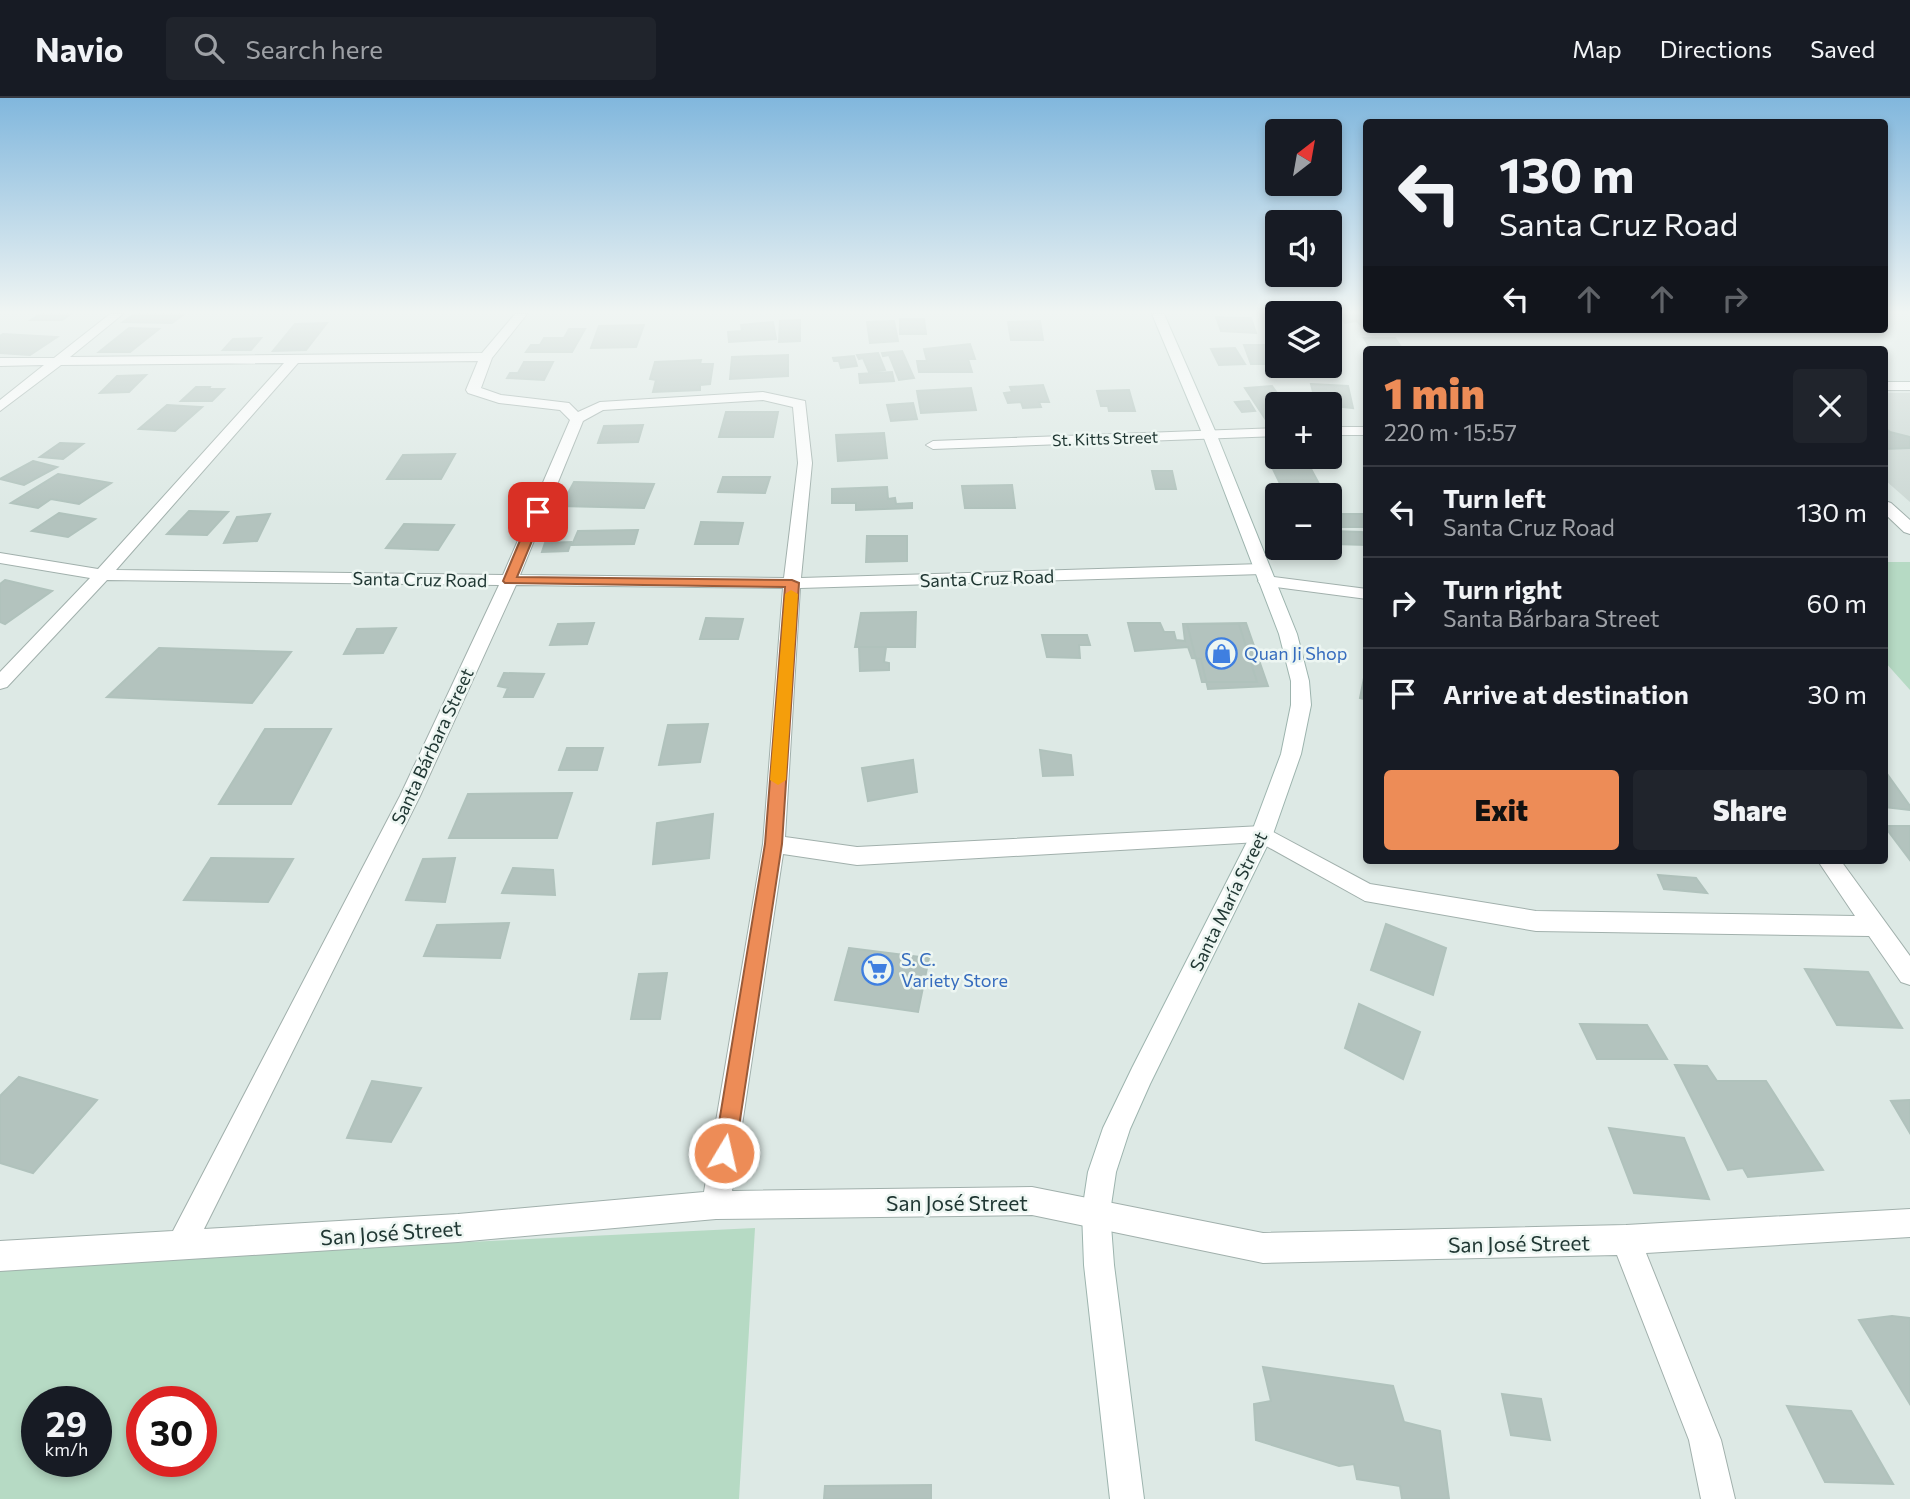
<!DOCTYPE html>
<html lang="en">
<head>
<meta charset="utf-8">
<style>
  body { margin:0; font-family:Commissioner,sans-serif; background:#20242c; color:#f1f3f6; height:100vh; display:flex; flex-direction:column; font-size:26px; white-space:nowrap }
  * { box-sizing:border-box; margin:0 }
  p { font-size:23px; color:#9ea1a6 }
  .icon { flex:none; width:38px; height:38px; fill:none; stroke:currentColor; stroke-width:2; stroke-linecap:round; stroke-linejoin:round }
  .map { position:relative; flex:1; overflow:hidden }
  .side { position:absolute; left:1363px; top:248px; width:525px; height:518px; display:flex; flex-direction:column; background:#171b24; border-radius:7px; box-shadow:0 4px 10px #0003 }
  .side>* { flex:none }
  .guide { position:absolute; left:1363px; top:21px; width:525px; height:214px; border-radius:7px; box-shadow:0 4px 10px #0003; background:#171b24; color:#f1f3f6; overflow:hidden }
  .needle { width:46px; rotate:31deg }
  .fabs { position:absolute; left:1265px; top:21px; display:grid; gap:14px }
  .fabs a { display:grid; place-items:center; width:77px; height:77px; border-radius:7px; background:#171b24; box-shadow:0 4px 10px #0003; font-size:35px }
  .speed { position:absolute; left:21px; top:1288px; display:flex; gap:14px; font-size:35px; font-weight:700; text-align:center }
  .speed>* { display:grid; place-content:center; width:91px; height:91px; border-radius:50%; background:#171b24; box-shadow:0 4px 10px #0003; line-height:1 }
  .speed small { font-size:18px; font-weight:400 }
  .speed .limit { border:10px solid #d22; background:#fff; color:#111 }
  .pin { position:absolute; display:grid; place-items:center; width:60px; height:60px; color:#fff; margin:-30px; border-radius:14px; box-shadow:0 4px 10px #0006 }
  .me { position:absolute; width:77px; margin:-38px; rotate:9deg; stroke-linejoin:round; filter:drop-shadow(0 0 5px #0008) }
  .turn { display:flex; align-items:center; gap:24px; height:147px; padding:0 21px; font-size:32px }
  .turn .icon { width:91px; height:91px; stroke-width:2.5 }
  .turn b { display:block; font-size:49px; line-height:60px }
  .lanes { display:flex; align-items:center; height:66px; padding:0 21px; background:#0003; justify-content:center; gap:35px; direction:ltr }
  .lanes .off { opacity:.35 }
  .round { display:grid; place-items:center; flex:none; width:74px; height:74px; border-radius:7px; background:#20242c }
  .head { display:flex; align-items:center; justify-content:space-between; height:119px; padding:0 21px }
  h1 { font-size:42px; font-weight:800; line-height:52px; color:#ed8c57 }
  .action { display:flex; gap:14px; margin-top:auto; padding:14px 21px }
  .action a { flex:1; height:80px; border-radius:7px; background:#ed8c57; color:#111; font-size:28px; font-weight:800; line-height:80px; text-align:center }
  .action a+a { background:#20242c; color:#f1f3f6 }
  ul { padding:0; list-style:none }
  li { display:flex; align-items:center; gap:21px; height:91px; padding:0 21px; border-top:2px solid #363941 }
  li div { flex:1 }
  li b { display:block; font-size:26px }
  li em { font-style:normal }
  header { display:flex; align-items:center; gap:42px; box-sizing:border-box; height:98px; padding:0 35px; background:#171b24; border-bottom:2px solid #363941 }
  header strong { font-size:33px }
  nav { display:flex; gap:38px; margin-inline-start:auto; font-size:24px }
  .search { width:490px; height:63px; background:#20242c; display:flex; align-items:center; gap:18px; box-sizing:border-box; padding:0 24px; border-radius:7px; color:#9ea1a6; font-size:26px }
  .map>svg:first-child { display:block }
  .built { fill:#ccd8d4 }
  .green { fill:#b6dac4; fill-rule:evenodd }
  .building { fill:#b3c3be; stroke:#b0c2bc; stroke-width:2 }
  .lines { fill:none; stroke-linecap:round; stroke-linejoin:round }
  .street-casing { stroke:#a1b0ac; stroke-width:2 }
  .secondary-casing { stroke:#9db4ae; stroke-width:2 }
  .street { fill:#fff; fill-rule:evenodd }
  .secondary { fill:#fff; fill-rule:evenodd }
  .route { fill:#ed8c57; stroke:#9a5b39; stroke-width:2 }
  .slow { fill:#f59e0b }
  .labels { text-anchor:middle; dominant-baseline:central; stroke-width:5; stroke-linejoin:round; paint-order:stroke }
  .far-street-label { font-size:16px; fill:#203733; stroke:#edf6f2 }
  .street-label { font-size:18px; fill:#203733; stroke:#edf6f2 }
  .shop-label { font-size:18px; fill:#366cbe; stroke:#edf6f2; text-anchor:start }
  .near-street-label { font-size:21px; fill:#203733; stroke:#edf6f2 }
</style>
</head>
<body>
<header>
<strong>Navio</strong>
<div class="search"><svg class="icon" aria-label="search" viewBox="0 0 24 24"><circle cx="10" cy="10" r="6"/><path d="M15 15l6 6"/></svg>Search here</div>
<nav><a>Map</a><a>Directions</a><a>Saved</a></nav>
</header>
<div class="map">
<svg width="1910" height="1401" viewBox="0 0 1910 1401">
  <rect width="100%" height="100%" fill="#dde9e5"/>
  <path class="built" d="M 1885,295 L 1910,295 L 1910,404 L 1885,382 Z"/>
  <path class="green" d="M 1885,464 L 1910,464 L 1910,592 L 1885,564 Z
    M 755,1130 L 739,1401 L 0,1401 L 0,1167 ZM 37,1304 L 96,1304 L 96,1363 L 37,1363 ZM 142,1304 L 201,1304 L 201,1363 L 142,1363 Z"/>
  <path class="building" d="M 40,216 L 71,216 L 62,222 L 31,222 Z
    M 134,216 L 184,216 L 172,225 L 123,224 Z
    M 1339,216 L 1367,216 L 1367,231 L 1391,232 L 1365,232 L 1357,223 L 1345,225 Z
    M 1216,219 L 1251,220 L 1256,235 L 1221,233 Z
    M 900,221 L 924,221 L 926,236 L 900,236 Z
    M 800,222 L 800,243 L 779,244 L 780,223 Z
    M 894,223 L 898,243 L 870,245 L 867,224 Z
    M 1040,223 L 1043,242 L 1011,242 L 1008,224 Z
    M 773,224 L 776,241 L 729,244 L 728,234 L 742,233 L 741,227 Z
    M 327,225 L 306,252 L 273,253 L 295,226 Z
    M 644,227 L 636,249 L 591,250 L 599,228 Z
    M 129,230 L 159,231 L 130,254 L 99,254 Z
    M 569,231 L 585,231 L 572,254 L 526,254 L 531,247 L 540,247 L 544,240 L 564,240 Z
    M 3,236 L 57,239 L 30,257 L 0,255 L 0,238 Z
    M 261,240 L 251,252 L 223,252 L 233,241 Z
    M 1364,240 L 1395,240 L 1403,252 L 1371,252 Z
    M 970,246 L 975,261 L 968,261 L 972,274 L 919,274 L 917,263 L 927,263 L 924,251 Z
    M 1244,247 L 1271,247 L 1278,266 L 1251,266 Z
    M 1235,250 L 1245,266 L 1219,267 L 1211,251 Z
    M 902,253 L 914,280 L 899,282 L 889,257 L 883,258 L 882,255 Z
    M 878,255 L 885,272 L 869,274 L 863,260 L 859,261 L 857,257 Z
    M 788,257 L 788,278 L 730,281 L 732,259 Z
    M 854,258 L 857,268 L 841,270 L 839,263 L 834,263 L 833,260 Z
    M 701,262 L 700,266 L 713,266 L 710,286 L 700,287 L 700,292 L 653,294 L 656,282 L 650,281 L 655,264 Z
    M 524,264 L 553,264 L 544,282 L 507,280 L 510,275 L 518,275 Z
    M 892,274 L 894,283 L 860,285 L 859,276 Z
    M 146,277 L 129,294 L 100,295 L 117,278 Z
    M 1311,286 L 1348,288 L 1353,310 L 1316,306 Z
    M 1043,287 L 1049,304 L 1039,304 L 1041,309 L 1023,310 L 1021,304 L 1008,305 L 1004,295 L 1012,294 L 1010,289 Z
    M 1272,288 L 1285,306 L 1278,306 L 1278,321 L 1266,322 L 1245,290 Z
    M 196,289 L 210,289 L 209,291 L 224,291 L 212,303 L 181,303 Z
    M 971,290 L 976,312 L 921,315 L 917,293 Z
    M 1129,292 L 1135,313 L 1109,313 L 1108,308 L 1101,308 L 1097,293 Z
    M 1249,303 L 1255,313 L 1242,314 L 1235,304 Z
    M 913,305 L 917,321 L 891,323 L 887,307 Z
    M 167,307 L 202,309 L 175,333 L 139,331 Z
    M 726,314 L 778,314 L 773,339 L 719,339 Z
    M 643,327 L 638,344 L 598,345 L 604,328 Z
    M 1885,330 L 1890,334 L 1910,339 L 1910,350 L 1885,351 Z
    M 884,335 L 887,360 L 838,363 L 836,337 Z
    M 60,345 L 83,346 L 63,361 L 40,359 Z
    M 455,356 L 441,381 L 387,381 L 403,357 Z
    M 33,363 L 57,369 L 24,387 L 0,381 Z
    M 1271,367 L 1311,371 L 1324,395 L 1285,396 Z
    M 1152,373 L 1172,373 L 1176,391 L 1156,391 Z
    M 58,376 L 111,385 L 79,406 L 51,401 L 38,410 L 11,405 Z
    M 723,379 L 770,379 L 765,395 L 718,394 Z
    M 574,384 L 654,386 L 644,410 L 561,408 Z
    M 1012,387 L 1015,410 L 965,410 L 962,388 Z
    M 887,389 L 888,401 L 895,400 L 896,406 L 912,405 L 912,410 L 856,412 L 856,405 L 832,405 L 832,391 Z
    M 189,413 L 228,414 L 207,437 L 167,436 Z
    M 59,415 L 95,421 L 68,439 L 32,433 Z
    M 270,416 L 257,443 L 224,445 L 237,419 Z
    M 1330,416 L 1367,416 L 1367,429 L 1332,429 Z
    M 701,424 L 743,425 L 738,446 L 695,446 Z
    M 404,426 L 454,427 L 438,452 L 386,450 Z
    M 638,432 L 634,446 L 572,447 L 578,433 Z
    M 1330,433 L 1362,434 L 1367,447 L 1334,446 Z
    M 867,438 L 907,438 L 907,463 L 866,464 Z
    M 571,444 L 568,453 L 542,454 L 545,445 Z
    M 5,482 L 52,493 L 5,526 L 0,524 L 0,486 Z
    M 916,514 L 915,549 L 855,549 L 861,515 Z
    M 706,520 L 743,521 L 738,541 L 700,541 Z
    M 594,525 L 587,546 L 550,547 L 558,526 Z
    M 1128,525 L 1160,525 L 1164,534 L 1174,534 L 1176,542 L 1185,543 L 1183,526 L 1246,525 L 1268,588 L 1208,591 L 1201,561 L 1192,560 L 1188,549 L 1135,553 Z
    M 1187,526 L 1239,526 L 1257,584 L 1202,584 Z
    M 396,530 L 383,555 L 344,556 L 357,531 Z
    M 1042,537 L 1087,537 L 1090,547 L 1079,547 L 1080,560 L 1047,559 Z
    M 859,549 L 886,549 L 884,564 L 889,565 L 889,572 L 860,573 Z
    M 159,550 L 291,554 L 252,605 L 107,599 Z
    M 1367,565 L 1367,602 L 1360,600 Z
    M 504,575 L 544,576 L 533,599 L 504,599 L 508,590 L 498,588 Z
    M 708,626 L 700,664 L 659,667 L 668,627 Z
    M 265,631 L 331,631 L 291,706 L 219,706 Z
    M 567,650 L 603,650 L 597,672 L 559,672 Z
    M 1040,652 L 1071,657 L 1073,677 L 1043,678 Z
    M 913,662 L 917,694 L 868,703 L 862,670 Z
    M 1885,673 L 1910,708 L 1910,712 L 1885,709 Z
    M 572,695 L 557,740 L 449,740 L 468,696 Z
    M 713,716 L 709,760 L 653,766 L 657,725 Z
    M 1885,728 L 1910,728 L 1910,762 L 1885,729 Z
    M 211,760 L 293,761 L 268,804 L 184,802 Z
    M 455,760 L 445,804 L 406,802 L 423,761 Z
    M 513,770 L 553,772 L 555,797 L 502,795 Z
    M 1658,777 L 1696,780 L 1707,795 L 1664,791 Z
    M 509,825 L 500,860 L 424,858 L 437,827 Z
    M 1386,826 L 1446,850 L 1433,897 L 1371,872 Z
    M 849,850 L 929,860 L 918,914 L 835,902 Z
    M 1805,871 L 1868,874 L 1902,930 L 1837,927 Z
    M 667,875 L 660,921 L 631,921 L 639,876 Z
    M 1359,906 L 1420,934 L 1403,981 L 1345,950 Z
    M 1580,926 L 1647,927 L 1667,961 L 1597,961 Z
    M 1675,967 L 1707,968 L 1717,983 L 1766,983 L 1823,1072 L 1748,1079 L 1743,1070 L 1728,1072 Z
    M 19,979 L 97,1002 L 33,1075 L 0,1065 L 0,998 Z
    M 372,983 L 421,990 L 391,1044 L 347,1040 Z
    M 1910,1002 L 1910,1035 L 1891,1003 Z
    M 1609,1030 L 1684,1040 L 1709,1101 L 1634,1095 Z
    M 1892,1218 L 1910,1220 L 1910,1306 L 1859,1222 Z
    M 1263,1269 L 1393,1288 L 1404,1324 L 1440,1333 L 1449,1401 L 1402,1401 L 1400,1388 L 1357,1381 L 1354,1366 L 1339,1368 L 1256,1342 L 1254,1306 L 1271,1303 Z
    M 1502,1296 L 1541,1301 L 1550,1342 L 1511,1337 Z
    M 1787,1308 L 1851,1313 L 1893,1386 L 1825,1384 Z
    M 931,1387 L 931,1401 L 824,1401 L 825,1388 Z"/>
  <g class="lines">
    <defs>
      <path id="street" d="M 110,216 L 123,216 L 70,259 L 482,255 L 515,216 L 527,216 L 492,260 L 481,290 L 501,297 L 569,305 L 578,314 L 600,304 L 763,294 L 805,303 L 812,365 L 801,480 L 1262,466 L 1270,471 L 1262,476 L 800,490 L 785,739 L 857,749 L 1262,728 L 1370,786 L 1536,813 L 1855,818 L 1818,763 L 1841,763 L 1910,858 L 1910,887 L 1901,884 L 1869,838 L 1536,833 L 1365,803 L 1259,744 L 857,767 L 783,756 L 732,1093 L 1032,1089 L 1263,1135 L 1626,1127 L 1910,1111 L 1910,1139 L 1646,1155 L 1721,1342 L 1735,1401 L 1701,1401 L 1689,1342 L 1617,1157 L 1263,1165 L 1032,1117 L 716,1121 L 458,1144 L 0,1173 L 0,1143 L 173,1133 L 400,698 L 499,487 L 107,482 L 7,589 L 0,591 L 0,574 L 90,480 L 0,465 L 0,455 L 98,471 L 284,265 L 61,267 L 0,313 L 0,302 L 44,267 L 0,268 L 0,260 L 54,260 ZM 478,263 L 466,292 L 468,295 L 499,305 L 560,312 L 570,322 L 503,477 L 116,472 L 298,265 ZM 763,302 L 793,309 L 798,365 L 784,480 L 520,477 L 583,323 L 603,312 ZM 516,487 L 783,490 L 763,746 L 704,1094 L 458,1116 L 204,1131 L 420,698 Z
        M 1885,284 L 1910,284 L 1910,292 L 1885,292 Z
        M 1330,329 L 1367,329 L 1367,337 L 1330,337 Z
        M 1278,330 L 1278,338 L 933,351 L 926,347 L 933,343 Z
        M 1885,403 L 1891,405 L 1910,422 L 1910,436 L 1904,434 L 1885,416 Z
        M 1267,478 L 1367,491 L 1367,501 L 1261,487 L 1258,483 Z"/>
      <path id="secondary" d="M 1152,216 L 1164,216 L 1216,335 L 1297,536 L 1309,583 L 1311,607 L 1301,656 L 1273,736 L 1150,986 L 1130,1031 L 1116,1074 L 1110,1114 L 1114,1167 L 1144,1401 L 1110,1401 L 1084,1167 L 1082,1114 L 1088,1074 L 1103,1030 L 1132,970 L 1251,736 L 1281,656 L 1291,607 L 1291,583 L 1279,536 L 1202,335 Z"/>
    </defs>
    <use href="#street" class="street-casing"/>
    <use href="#secondary" class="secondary-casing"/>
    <use href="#street" class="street"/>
    <use href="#secondary" class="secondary"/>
  </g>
  <linearGradient id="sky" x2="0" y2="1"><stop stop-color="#81b7dd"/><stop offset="0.52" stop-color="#f0f5f3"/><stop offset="1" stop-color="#f0f5f3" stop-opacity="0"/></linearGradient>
  <rect width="1910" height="412" fill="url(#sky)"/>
  <path class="route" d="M 538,410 L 544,414 L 517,479 L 792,482 L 799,485 L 782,746 L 735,1055 L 732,1062 L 724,1065 L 717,1062 L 714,1055 L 765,746 L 785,489 L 505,485 L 503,483 L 532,414 Z"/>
  <path class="slow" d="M 791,492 L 798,496 L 786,682 L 778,687 L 770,682 L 785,496 Z"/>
  <defs>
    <symbol id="shop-ring" viewBox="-11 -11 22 22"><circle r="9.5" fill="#edf6f2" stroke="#3f7fe0" stroke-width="1.5"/><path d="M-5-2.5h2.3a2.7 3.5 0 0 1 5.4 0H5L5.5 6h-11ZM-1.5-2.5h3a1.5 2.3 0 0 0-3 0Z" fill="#3f7fe0"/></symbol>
    <symbol id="supermarket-ring" viewBox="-11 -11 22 22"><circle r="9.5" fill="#edf6f2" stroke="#3f7fe0" stroke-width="1.5"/><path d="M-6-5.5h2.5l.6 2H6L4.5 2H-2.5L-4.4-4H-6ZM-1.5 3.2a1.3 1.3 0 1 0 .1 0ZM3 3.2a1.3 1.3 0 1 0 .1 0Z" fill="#3f7fe0"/></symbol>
  </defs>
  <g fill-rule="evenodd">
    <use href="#shop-ring" x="1204" y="538" width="35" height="35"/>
    <use href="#supermarket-ring" x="860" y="854" width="35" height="35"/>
  </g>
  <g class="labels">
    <g class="far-street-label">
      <text transform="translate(1105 340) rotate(-2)">St. Kitts Street</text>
    </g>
    <g class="street-label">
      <text transform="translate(987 480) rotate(-2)">Santa Cruz Road</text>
      <text transform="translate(420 481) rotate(1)">Santa Cruz Road</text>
      <text transform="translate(432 648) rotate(-65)">Santa Bárbara Street</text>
      <text transform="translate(1228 803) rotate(-64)">Santa María Street</text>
    </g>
    <g class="shop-label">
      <text x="1244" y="555">Quan Ji Shop</text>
      <text x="901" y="861">S. C.<tspan x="901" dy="21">Variety Store</tspan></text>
    </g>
    <g class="near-street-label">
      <text x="957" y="1104">San José Street</text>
      <text transform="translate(391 1134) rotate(-4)">San José Street</text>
      <text transform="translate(1519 1145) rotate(-1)">San José Street</text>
    </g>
  </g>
</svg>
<div class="fabs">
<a><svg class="needle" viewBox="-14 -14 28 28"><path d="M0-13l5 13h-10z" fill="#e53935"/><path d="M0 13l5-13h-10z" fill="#9ea1a6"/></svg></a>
<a><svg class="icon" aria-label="sound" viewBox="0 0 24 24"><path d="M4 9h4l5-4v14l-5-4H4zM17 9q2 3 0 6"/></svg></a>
<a><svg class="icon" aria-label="layers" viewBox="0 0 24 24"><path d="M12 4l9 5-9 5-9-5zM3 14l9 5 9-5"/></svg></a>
<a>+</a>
<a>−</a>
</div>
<div class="speed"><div>29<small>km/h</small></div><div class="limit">30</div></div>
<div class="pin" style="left:538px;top:414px;background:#d93025"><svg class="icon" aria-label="arrive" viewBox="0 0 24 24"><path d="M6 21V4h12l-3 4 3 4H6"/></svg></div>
<svg class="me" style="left:724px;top:1055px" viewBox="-20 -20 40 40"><circle r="17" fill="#ed8c57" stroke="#fff" stroke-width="3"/><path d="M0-11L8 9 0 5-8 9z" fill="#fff"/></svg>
<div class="guide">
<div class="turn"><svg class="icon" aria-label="left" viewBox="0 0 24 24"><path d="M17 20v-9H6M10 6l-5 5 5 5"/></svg><div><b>130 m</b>Santa Cruz Road</div></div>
<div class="lanes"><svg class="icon" aria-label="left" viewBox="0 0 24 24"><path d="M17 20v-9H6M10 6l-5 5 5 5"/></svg><svg class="icon off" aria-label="ahead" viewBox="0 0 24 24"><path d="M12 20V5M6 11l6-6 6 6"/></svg><svg class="icon off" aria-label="ahead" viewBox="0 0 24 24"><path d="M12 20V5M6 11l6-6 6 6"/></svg><svg class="icon off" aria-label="right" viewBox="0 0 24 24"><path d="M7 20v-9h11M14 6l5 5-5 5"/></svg></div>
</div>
<section class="side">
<div class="head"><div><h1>1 min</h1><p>220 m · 15:57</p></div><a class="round"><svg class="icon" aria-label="close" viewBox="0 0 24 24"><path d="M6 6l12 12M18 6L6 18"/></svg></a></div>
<ul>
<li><svg class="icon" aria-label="left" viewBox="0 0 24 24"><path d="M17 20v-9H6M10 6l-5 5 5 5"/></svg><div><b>Turn left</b><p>Santa Cruz Road</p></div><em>130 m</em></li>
<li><svg class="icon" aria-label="right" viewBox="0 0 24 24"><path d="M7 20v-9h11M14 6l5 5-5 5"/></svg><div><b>Turn right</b><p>Santa Bárbara Street</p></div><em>60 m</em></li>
<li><svg class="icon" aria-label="arrive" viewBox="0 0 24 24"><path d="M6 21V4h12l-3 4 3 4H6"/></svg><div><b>Arrive at destination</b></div><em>30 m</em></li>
</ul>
<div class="action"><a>Exit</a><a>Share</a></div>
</section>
</div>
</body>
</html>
